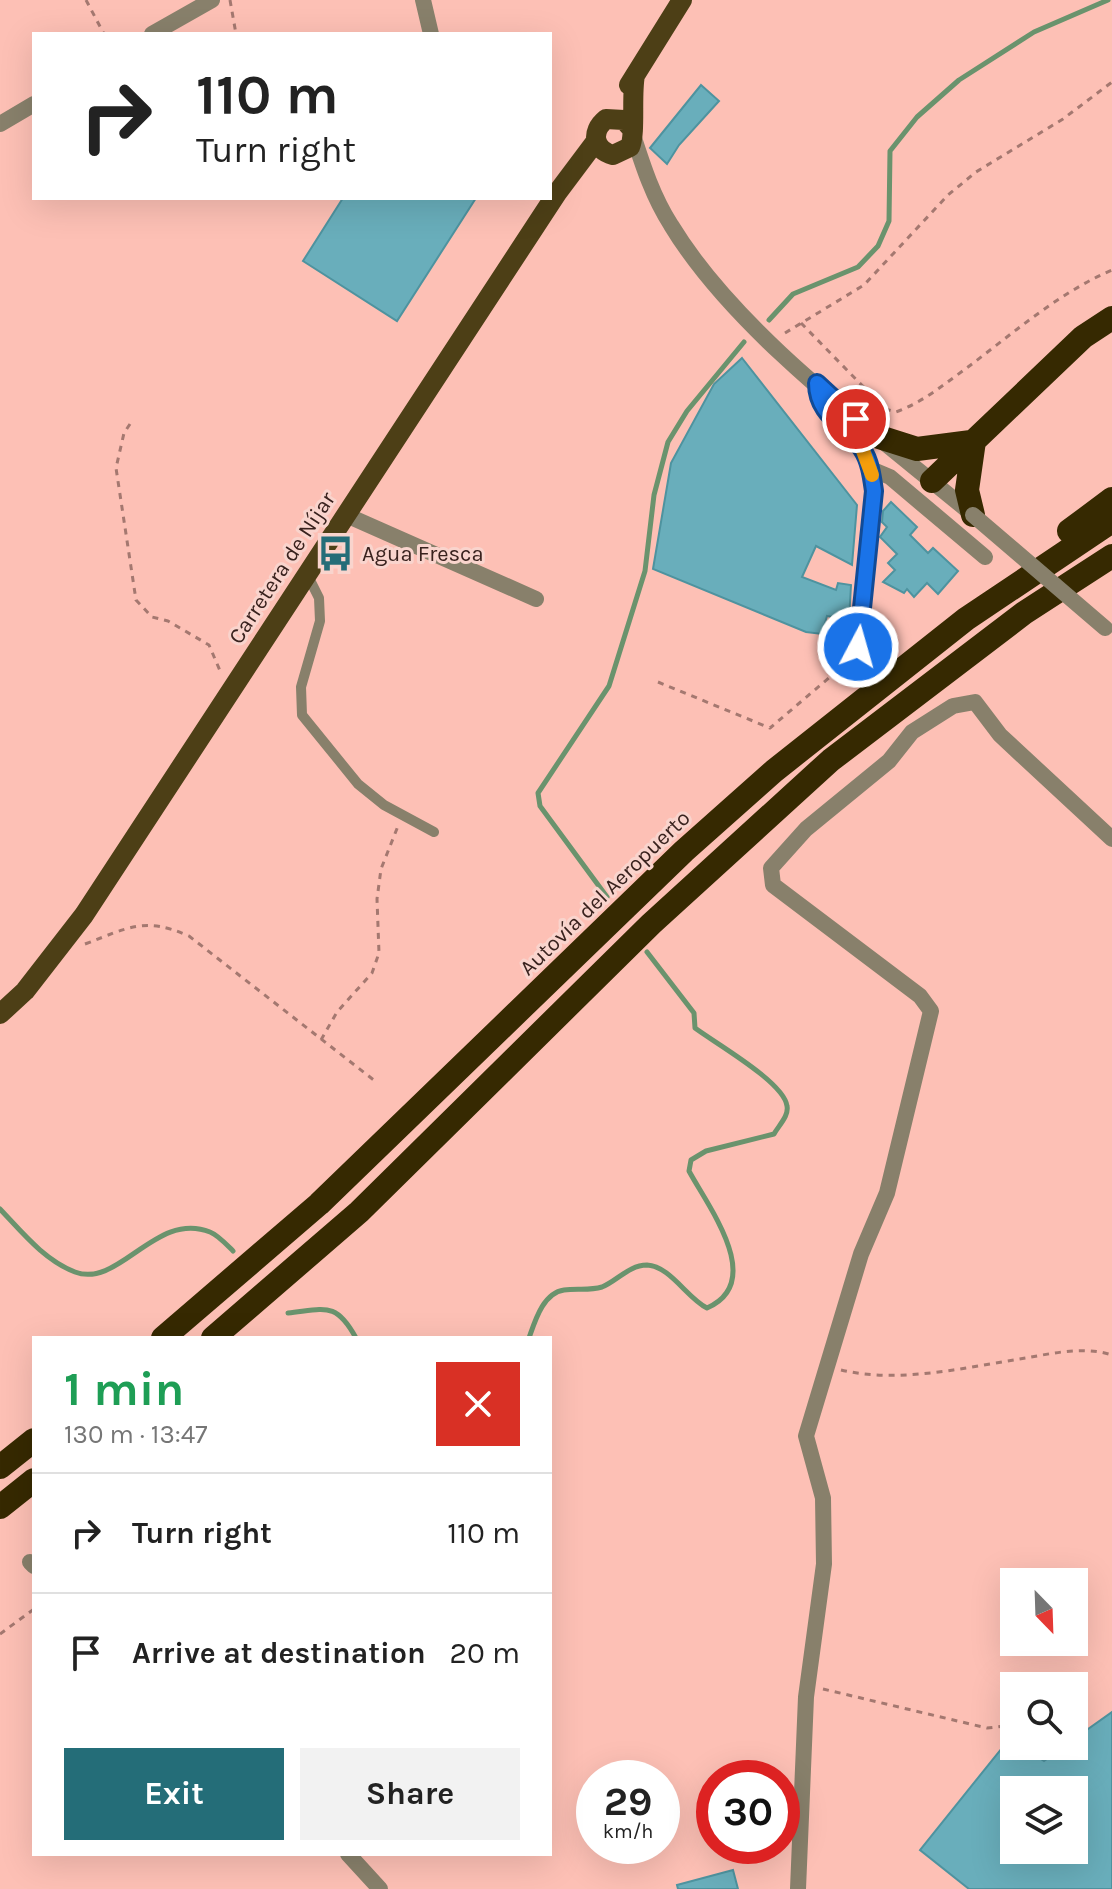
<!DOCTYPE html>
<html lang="en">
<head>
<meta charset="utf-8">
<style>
  body { margin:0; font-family:Karla,sans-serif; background:#f2f2f2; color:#222; height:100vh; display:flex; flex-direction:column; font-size:30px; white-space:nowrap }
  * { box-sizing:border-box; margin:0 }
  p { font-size:26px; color:#767676 }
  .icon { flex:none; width:44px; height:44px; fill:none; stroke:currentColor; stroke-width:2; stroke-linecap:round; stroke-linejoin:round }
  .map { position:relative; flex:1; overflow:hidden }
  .side { position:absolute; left:32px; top:1336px; width:520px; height:520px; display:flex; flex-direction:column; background:#fff; border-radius:0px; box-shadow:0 8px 32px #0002 }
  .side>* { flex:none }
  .banner { position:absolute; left:32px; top:32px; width:520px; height:168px; border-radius:0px; box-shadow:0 8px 32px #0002; background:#fff; color:#222; overflow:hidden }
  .needle { width:52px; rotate:157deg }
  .controls { position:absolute; left:1000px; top:1568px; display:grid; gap:16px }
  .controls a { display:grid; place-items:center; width:88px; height:88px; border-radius:0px; background:#fff; box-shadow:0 8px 32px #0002; font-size:40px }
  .speed { position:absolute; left:576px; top:1760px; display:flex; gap:16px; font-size:40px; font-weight:700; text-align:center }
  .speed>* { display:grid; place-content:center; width:104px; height:104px; border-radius:50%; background:#fff; box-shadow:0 8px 32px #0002; line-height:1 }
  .speed small { font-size:20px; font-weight:400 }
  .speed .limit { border:12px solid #d22; background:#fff; color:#111 }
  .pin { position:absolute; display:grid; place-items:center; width:68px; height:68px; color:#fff; margin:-34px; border:4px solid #fff; border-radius:50%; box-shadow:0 2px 8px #0007 }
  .me { position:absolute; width:88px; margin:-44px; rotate:6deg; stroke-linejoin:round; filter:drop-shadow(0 0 6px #0008) }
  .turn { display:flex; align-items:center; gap:28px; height:168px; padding:0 32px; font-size:36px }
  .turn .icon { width:104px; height:104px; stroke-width:2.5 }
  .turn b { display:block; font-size:56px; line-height:68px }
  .round { display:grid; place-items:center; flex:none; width:84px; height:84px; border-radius:0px; background:#f2f2f2 }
  .headline { display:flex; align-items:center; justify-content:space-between; height:136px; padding:0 32px }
  h1 { font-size:48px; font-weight:700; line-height:60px; color:#1e9e55 }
  .action { display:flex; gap:16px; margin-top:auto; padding:16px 32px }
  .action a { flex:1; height:92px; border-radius:0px; background:#246d78; color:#fff; font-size:32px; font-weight:700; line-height:92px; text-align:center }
  .action a+a { background:#f2f2f2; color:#222 }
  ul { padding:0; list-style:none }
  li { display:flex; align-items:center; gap:24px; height:120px; padding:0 32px; border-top:2px solid #e0e0e0 }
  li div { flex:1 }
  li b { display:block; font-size:30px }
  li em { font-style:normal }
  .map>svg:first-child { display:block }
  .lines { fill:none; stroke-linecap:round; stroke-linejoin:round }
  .stream { stroke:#6a936d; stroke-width:5 }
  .building { fill:#69aebb; stroke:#4e939f; stroke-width:2; fill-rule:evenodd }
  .path { stroke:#a47870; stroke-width:3; stroke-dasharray:6 6; stroke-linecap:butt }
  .service { stroke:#88806b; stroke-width:10 }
  .minor { stroke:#88806b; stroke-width:16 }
  .tertiary { stroke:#88806b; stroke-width:16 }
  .primary { stroke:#4d3f16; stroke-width:20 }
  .motorway { stroke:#362901; stroke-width:24 }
  .tertiary-bridge { stroke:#88806b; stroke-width:16 }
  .route-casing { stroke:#114b97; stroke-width:20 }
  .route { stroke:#1a73e8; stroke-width:14 }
  .slow { stroke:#f59e0b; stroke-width:14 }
  .labels { text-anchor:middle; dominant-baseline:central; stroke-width:6; stroke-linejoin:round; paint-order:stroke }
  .poi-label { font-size:22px; fill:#39221e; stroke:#f9d4cd; text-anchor:start }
  .street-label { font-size:22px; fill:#39221e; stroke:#f9d4cd }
</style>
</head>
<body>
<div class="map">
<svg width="1112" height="1889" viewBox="0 0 1112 1889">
  <rect width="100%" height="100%" fill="#fdc0b5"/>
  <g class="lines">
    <path class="stream" d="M 769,320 L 793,294 L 858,267 L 878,246 L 889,221 L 890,151 L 917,117 L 959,80 L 1034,32 L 1108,0
      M 607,897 L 540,806 L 538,793 L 609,686 L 645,571 L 654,495 L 668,442 L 687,411 L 744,342
      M 0,1209 C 22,1232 44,1260 75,1272 C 119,1289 156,1210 210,1232 C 218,1235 227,1245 233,1251
      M 288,1313 C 325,1309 336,1301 356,1338
      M 529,1338 C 535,1321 543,1293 564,1290 C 577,1288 589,1291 602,1287 C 617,1281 629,1265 647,1265 C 670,1266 687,1298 707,1308 C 767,1282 707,1205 689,1171 L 691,1160 L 706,1151 L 774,1134 C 779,1125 789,1116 787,1106 C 784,1082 715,1043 695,1028 L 694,1013 L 647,952"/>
  </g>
  <path class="building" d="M 701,85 L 719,101 L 679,145 L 667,164 L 650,148 Z
    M 343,198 L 476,198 L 397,321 L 303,261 Z
    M 742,358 L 857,505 L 852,565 L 816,546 L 802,577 L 836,590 L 838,583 L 851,585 L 849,620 L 827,616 L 822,634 L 806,632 L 653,569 L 671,463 L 714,384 Z
    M 891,502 L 917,527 L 910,535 L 928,553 L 933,548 L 958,571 L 938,594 L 927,583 L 914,597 L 907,589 L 904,593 L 883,582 L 895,570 L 888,563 L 897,554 L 880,537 L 887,527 L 882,522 L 883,511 Z
    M 1112,1712 L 1112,1889 L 969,1889 L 920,1850 L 1010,1738 L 1014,1746 L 1022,1746 L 1044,1761 L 1065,1746 L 1074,1746 L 1074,1739 ZM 1014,1790 L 1074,1790 L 1074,1850 L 1014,1850 Z
    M 733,1870 L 738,1889 L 678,1889 L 677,1885 Z"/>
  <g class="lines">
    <path class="path" d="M 86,0 L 104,34
      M 230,0 L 236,34
      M 801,323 L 885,409 L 896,412 C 921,403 942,386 964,370 C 1011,335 1058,293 1112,270
      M 785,333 L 864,285 L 948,195 L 976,172 L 1063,119 L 1112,82
      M 130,424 L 124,433 L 116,468 L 136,600 L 152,617 L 168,621 L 209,645 L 221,673
      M 658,682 L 770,728 L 850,660
      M 85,944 C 128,928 144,916 189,936 L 375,1081
      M 321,1040 L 337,1012 L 372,973 L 379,953 L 377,899 L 381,869 L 398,826
      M 841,1370 C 901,1384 966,1367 1026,1358 C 1054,1353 1084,1346 1112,1355
      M 0,1634 L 34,1609
      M 1044,1686 L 1051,1675
      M 823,1689 L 987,1728 L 1005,1726 L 1014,1719"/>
    <path class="service" d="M 307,574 L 319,598 L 320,621 L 301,687 L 302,715 L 358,784 L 384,805 L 434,832"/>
    <path class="minor" d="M 423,0 L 431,34
      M 152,34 L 212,0
      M 0,124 L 34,104
      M 817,383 C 817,416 846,425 862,449 C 870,461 872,477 874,491 L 858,647
      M 871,469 L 890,477 L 985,557
      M 346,515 L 536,599
      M 30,1562 L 34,1566
      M 348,1854 L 380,1889
      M 798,1889 L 806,1697 L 824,1564 L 823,1498 L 806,1436 L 861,1254 L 887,1193 L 931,1011 L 920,996 L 773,885 L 771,868 L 806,829 L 889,761 L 912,732 L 953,706 L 975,702 L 1000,735 L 1112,839"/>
    <path class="tertiary" d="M 633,135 C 643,166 653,197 671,225 C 737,334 875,433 973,515"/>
    <path class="primary" d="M 629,85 L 682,0
      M 632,129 L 624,120 L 606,119 C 590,132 594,150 613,155 L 630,147 C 636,133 631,95 635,75
      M 0,1014 L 25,991 L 84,915 L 557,193 L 596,141"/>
    <path class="motorway" d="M 876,436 L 917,449 L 971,442
      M 932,481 L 1083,337 L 1112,318
      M 973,515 L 967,490 L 974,441
      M 1069,531 L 1112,499
      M 163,1338 L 319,1204 L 684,851 L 774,771 L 966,619 L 1112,521
      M 213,1338 L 359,1212 L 651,924 L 831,760 L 1024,613 L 1112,556
      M 0,1467 L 34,1440
      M 0,1507 L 34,1480"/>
    <path class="tertiary-bridge" d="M 973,515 L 1105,628"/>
  </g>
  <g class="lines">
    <defs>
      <path id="route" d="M 856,419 L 817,383 C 817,416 846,425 862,449 C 870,461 872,477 874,491 L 858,647"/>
    </defs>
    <use href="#route" class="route-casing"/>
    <use href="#route" class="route"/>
    <path class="slow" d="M 834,422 L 862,448 L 872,475"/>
  </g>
  <defs>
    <symbol id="bus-bare" viewBox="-9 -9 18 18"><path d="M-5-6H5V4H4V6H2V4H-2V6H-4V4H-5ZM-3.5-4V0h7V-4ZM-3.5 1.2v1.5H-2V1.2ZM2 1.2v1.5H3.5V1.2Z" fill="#246d78" stroke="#f9d4cd" stroke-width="2.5" paint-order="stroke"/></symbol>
  </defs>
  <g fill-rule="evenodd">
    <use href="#bus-bare" x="310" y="528" width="51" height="51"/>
  </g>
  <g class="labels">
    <g class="poi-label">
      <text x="362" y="554">Agua Fresca</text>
    </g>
    <g class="street-label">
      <text transform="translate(282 568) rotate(-57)">Carretera de Níjar</text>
      <text transform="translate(605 893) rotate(-44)">Autovía del Aeropuerto</text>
    </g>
  </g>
</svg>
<div class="controls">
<a><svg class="needle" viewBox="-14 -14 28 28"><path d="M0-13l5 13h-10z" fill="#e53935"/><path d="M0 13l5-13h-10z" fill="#767676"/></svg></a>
<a><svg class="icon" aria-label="search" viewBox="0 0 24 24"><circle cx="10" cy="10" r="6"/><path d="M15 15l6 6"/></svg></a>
<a><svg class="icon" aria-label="layers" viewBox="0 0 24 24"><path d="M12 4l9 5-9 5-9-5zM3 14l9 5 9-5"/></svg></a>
</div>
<div class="speed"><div>29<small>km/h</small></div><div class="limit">30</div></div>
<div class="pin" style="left:856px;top:419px;background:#d93025"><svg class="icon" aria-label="arrive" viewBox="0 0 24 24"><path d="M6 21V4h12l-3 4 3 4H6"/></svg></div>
<svg class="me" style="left:858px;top:647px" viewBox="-20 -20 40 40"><circle r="17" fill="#1a73e8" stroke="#fff" stroke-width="3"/><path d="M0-11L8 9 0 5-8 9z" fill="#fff"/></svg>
<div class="banner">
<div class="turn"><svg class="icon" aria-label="right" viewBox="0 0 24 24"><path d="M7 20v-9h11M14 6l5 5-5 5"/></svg><div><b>110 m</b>Turn right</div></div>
</div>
<section class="side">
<div class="headline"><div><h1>1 min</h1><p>130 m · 13:47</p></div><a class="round" style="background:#d93025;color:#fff"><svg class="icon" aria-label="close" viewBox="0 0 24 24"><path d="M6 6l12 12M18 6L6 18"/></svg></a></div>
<ul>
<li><svg class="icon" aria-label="right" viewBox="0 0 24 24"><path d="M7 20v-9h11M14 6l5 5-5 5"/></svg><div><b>Turn right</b></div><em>110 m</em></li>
<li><svg class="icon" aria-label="arrive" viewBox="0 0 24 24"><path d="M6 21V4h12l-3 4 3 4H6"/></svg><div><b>Arrive at destination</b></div><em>20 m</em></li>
</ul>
<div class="action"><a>Exit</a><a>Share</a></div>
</section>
</div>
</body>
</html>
